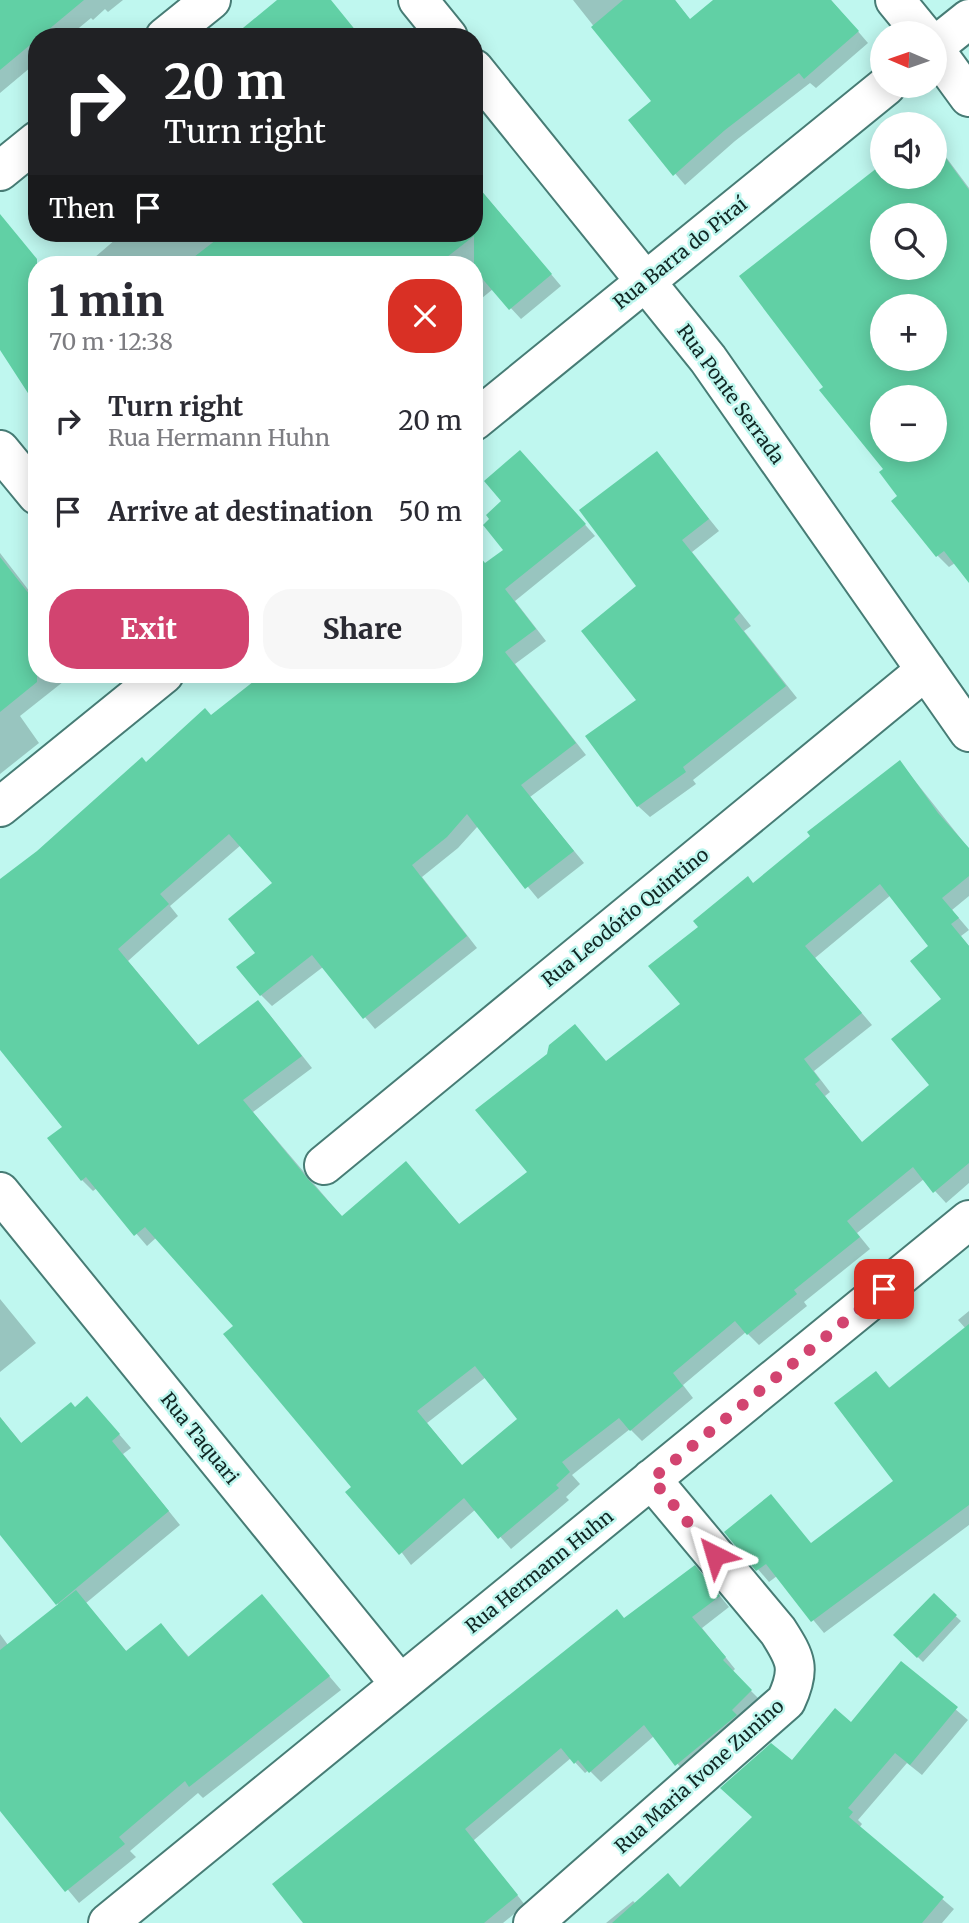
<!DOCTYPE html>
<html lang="en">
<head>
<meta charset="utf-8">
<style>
  body { margin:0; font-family:Merriweather,serif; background:#f7f7f7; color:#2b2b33; height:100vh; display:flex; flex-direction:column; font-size:26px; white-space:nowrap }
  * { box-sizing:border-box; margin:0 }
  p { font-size:23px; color:#7c7c81 }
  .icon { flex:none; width:38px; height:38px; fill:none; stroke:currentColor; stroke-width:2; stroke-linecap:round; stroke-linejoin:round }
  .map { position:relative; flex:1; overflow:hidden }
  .details { position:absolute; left:28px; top:256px; width:455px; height:427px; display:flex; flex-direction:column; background:#fff; border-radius:28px; box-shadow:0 4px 18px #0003 }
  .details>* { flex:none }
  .hud { position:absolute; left:28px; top:28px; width:455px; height:214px; border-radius:28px; box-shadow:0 4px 18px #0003; background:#202124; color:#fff; overflow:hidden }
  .needle { width:46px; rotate:272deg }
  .tools { position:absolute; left:870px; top:21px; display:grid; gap:14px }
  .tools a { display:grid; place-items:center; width:77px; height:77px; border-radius:50%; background:#fff; box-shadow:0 4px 18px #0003; font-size:35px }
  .pin { position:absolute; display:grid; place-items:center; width:60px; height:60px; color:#fff; margin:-30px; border-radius:14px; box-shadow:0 4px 10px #0006 }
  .me { position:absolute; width:77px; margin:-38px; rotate:320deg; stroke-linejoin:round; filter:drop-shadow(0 0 5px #0008) }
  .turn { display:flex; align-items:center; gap:24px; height:147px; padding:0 21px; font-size:32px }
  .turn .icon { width:91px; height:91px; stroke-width:2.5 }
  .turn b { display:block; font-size:49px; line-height:60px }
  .then { display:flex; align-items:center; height:66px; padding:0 21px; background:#0003; gap:14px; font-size:26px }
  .round { display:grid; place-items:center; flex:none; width:74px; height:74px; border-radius:28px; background:#f7f7f7 }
  .headline { display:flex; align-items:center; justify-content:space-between; height:119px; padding:0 21px }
  h1 { font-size:42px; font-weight:800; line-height:52px }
  .action { display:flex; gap:14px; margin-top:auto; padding:14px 21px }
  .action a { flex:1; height:80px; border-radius:28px; background:#d24470; color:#fff; font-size:28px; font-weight:800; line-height:80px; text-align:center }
  .action a+a { background:#f7f7f7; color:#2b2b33 }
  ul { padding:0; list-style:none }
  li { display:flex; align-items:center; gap:21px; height:91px; padding:0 21px }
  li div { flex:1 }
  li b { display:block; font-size:26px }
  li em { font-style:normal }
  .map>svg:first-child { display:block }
  .shadow { fill:#0003; fill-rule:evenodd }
  .building { fill:#61d0a5; fill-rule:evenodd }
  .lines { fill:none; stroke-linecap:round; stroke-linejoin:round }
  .minor-casing { stroke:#477c75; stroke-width:42 }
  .minor { stroke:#fff; stroke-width:38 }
  .route { stroke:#d24470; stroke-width:12; stroke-dasharray:0 21.6 }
  .labels { text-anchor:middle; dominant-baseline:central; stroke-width:5; stroke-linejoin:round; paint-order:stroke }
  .street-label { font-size:19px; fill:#102724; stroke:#bff7ef }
</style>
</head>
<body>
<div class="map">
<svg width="969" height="1923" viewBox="0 0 969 1923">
  <rect width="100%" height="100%" fill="#bff7ef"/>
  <path class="shadow" d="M 0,0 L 123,0 L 108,12 L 105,9 L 93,20 L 91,18 L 68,37 L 37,37 L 37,62 L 0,93 Z
    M 573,0 L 675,0 L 691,21 L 716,0 L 831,0 L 868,43 L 816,88 L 810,83 L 735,141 L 685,185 L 630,121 L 653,101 Z
    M 934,141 L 969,188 L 969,580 L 955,563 L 949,567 L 937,555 L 886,469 L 825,387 L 882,169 L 882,177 L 934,177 ZM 882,215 L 934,215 L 934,268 L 882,268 ZM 882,306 L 934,306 L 934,359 L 882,359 ZM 882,397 L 934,397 L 934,450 L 882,450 Z
    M 478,187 L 561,286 L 521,319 L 493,289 L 476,303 L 474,301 L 474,264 L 87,264 L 123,233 L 474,233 Z
    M 657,454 L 719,531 L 692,552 L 751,626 L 744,631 L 797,698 L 693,780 L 696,784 L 650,817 L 638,806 L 639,586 Z
    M 531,463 L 595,536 L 515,601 L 546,641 L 515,664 L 586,755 L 530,797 L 584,863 L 538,899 L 478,826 L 458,848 L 422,877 L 477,948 L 375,1029 L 323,967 L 272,1006 L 261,995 L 257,954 L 275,883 L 241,845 L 170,906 L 178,916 L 128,961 L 199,1046 L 258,1003 L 269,1014 L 312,1068 L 253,1112 L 343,1218 L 406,1163 L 460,1225 L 529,1172 L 607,1063 L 682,1004 L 754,884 L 900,762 L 969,849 L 969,896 L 952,910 L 969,930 L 961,936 L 969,946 L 969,1183 L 946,1203 L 924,1179 L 857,1233 L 870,1249 L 804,1302 L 807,1306 L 759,1345 L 746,1332 L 683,1385 L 693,1398 L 642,1441 L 630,1429 L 572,1475 L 580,1484 L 566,1497 L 569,1500 L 511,1549 L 476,1509 L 411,1565 L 235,1327 L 157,1237 L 147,1246 L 97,1188 L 93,1191 L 82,1180 L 64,1127 L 0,1039 L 0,883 L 147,764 L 266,674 L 474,674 L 505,550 L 504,502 ZM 891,895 L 931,947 L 944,999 L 931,1085 L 863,1144 L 825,1096 L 830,1092 L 814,1071 L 872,1025 L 815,958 ZM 486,1377 L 519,1419 L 463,1467 L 427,1423 Z
    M 0,553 L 37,601 L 37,674 L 73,674 L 20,716 L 39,743 L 0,774 Z
    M 0,1299 L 36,1343 L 0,1372 Z
    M 969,1311 L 969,1525 L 824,1633 L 777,1576 L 769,1582 L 726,1532 L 812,1545 L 896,1481 L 875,1373 L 891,1389 L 966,1329 L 958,1320 Z
    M 75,1409 L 99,1411 L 131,1448 L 123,1454 L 180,1525 L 86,1603 L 127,1652 L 161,1625 L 190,1658 L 262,1597 L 341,1690 L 203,1798 L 198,1793 L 130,1851 L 136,1857 L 79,1903 L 0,1808 L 0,1634 L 8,1645 L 59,1605 L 0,1532 L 0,1417 L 22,1444 Z
    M 705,1578 L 729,1607 L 702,1628 L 735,1669 L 732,1672 L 761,1701 L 687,1775 L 654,1736 L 601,1782 L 589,1770 L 585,1773 L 571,1758 L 474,1840 L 394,1923 L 306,1923 L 625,1619 Z
    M 934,1596 L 961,1621 L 923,1662 L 895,1635 Z
    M 901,1663 L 968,1720 L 922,1775 L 907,1763 L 858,1820 L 862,1824 L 859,1828 L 954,1909 L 942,1923 L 606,1923 L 633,1901 L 636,1904 L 681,1889 L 754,1818 L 792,1763 L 852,1724 Z
    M 503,1877 L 525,1905 L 503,1923 L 450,1923 Z"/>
  <path class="building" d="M 0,0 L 84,0 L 0,70 Z
    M 277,0 L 331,0 L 361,37 L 232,37 Z
    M 623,0 L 675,0 L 690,19 L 713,0 L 831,0 L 859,31 L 804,79 L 799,73 L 725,130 L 673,176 L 628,120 L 651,101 L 591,27 Z
    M 934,142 L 969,190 L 969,583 L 944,551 L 936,557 L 891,501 L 897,496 L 879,472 L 883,469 L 819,390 L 823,387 L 739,276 L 882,164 L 882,177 L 934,177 ZM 882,215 L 934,215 L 934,268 L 882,268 ZM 882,306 L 934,306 L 934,359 L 882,359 ZM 882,397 L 934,397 L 934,450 L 882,450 Z
    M 474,182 L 552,274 L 509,310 L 474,269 L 474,236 L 438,264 L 185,264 L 225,233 L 474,233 Z
    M 0,214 L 37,259 L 37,407 L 0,350 Z
    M 520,450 L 586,524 L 505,589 L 536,629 L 505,652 L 576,743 L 521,785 L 574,851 L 525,889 L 467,814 L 447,837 L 412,865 L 467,936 L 363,1019 L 312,955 L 260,996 L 236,967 L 255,953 L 228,919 L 272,883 L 229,834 L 160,894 L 169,904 L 118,949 L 198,1045 L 258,1000 L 302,1056 L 243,1100 L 308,1179 L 342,1216 L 406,1161 L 459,1224 L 527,1172 L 475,1110 L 547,1054 L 549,1045 L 575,1024 L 606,1061 L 680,1004 L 648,966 L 698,927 L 693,921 L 748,876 L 753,883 L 810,836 L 807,832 L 900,760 L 938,813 L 969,848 L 969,876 L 942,898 L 959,918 L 951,924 L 969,946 L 969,1163 L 933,1193 L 913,1167 L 847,1221 L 860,1237 L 794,1290 L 797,1294 L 747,1335 L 735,1321 L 673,1373 L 683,1386 L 630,1431 L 619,1418 L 562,1462 L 570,1472 L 556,1485 L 559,1488 L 498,1539 L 464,1498 L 399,1555 L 345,1492 L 351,1487 L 223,1334 L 233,1326 L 145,1227 L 134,1236 L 86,1177 L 81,1181 L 47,1138 L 62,1127 L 0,1050 L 0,879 L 37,851 L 142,757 L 146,762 L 205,708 L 211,715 L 263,674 L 474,674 L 474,549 L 485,563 L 503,550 L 483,525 L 489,519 L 486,515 L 501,501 L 484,481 ZM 880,884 L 928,946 L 910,961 L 941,999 L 891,1039 L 929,1085 L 862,1142 L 815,1084 L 820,1080 L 804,1059 L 862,1013 L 805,946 ZM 475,1366 L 517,1419 L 462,1465 L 417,1411 Z
    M 657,451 L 709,519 L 682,540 L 740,613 L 734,619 L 786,686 L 683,767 L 686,772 L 637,807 L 585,736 L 636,700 L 581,631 L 636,586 L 579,510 Z
    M 0,557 L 37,604 L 37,682 L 0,712 Z
    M 969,1324 L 969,1505 L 811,1622 L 766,1564 L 756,1571 L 724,1532 L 771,1494 L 811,1543 L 893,1481 L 834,1403 L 876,1371 L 889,1388 Z
    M 87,1396 L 120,1434 L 112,1441 L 169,1511 L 56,1605 L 0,1535 L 0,1417 L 21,1443 L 71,1402 L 75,1407 Z
    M 695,1565 L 720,1596 L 692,1617 L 726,1657 L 723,1660 L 752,1690 L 732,1710 L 737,1715 L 675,1766 L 644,1725 L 589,1773 L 578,1760 L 574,1764 L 561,1748 L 465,1829 L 518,1895 L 484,1923 L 303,1923 L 272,1884 L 617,1609 L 624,1618 Z
    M 76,1590 L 126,1651 L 161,1623 L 188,1657 L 262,1594 L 330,1676 L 189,1787 L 185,1781 L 119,1837 L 125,1844 L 65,1892 L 0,1811 L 0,1650 Z
    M 934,1593 L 957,1615 L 917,1658 L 893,1635 Z
    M 901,1661 L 958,1707 L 910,1765 L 895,1753 L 848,1808 L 853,1812 L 849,1817 L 944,1897 L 922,1923 L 612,1923 L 668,1873 L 680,1887 L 752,1817 L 720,1788 L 771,1743 L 792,1760 L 835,1708 L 851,1722 Z"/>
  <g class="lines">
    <defs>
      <path id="minor" d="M 418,0 L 448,37
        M 895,0 L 922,33
        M 165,37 L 211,0
        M 934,47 L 969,19
        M 934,49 L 969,97
        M 474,69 L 708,359 L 969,732
        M 0,171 L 37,141
        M 474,421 L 886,86
        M 0,450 L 37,495
        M 0,807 L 164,674
        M 324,1165 L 926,670
        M 0,1192 L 400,1684
        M 108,1923 L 969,1220
        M 533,1923 L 786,1701 C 801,1669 796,1659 778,1631 L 651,1479"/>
    </defs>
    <use href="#minor" class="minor-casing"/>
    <use href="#minor" class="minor"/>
  </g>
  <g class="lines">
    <path class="route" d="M 715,1555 L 652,1479 L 884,1289"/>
  </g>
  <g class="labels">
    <g class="street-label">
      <text transform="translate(680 253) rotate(-39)">Rua Barra do Piraí</text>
      <text transform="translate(731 394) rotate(54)">Rua Ponte Serrada</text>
      <text transform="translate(625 917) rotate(-39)">Rua Leodório Quintino</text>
      <text transform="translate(200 1438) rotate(51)">Rua Taquari</text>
      <text transform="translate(539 1571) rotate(-39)">Rua Hermann Huhn</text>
      <text transform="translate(699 1776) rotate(-42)">Rua Maria Ivone Zunino</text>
    </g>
  </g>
</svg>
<div class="tools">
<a><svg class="needle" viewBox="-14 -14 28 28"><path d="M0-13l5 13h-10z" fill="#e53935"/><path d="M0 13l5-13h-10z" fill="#7c7c81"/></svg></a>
<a><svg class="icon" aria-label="sound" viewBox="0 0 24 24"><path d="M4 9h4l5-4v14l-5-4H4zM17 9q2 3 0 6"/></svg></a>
<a><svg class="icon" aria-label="search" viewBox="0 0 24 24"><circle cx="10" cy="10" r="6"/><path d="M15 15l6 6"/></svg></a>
<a>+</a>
<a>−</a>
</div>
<div class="pin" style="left:884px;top:1289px;background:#d93025"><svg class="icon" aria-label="arrive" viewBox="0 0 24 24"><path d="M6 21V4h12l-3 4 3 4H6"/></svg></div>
<svg class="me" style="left:715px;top:1555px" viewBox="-20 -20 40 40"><path d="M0-17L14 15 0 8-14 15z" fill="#d24470" stroke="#fff" stroke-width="4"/></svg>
<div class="hud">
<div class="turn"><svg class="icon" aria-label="right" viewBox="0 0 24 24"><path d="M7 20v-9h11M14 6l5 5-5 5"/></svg><div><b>20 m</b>Turn right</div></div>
<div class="then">Then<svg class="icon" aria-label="arrive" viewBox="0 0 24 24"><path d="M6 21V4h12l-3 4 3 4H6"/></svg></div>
</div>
<section class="details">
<div class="headline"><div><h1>1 min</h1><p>70 m · 12:38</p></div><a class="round" style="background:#d93025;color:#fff"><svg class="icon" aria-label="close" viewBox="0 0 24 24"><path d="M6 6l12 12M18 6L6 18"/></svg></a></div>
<ul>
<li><svg class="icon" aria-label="right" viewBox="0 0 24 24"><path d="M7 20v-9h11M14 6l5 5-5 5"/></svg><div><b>Turn right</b><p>Rua Hermann Huhn</p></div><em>20 m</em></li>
<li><svg class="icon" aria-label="arrive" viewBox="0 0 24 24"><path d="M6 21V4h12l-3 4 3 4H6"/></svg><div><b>Arrive at destination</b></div><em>50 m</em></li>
</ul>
<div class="action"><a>Exit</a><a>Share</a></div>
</section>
</div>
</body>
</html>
